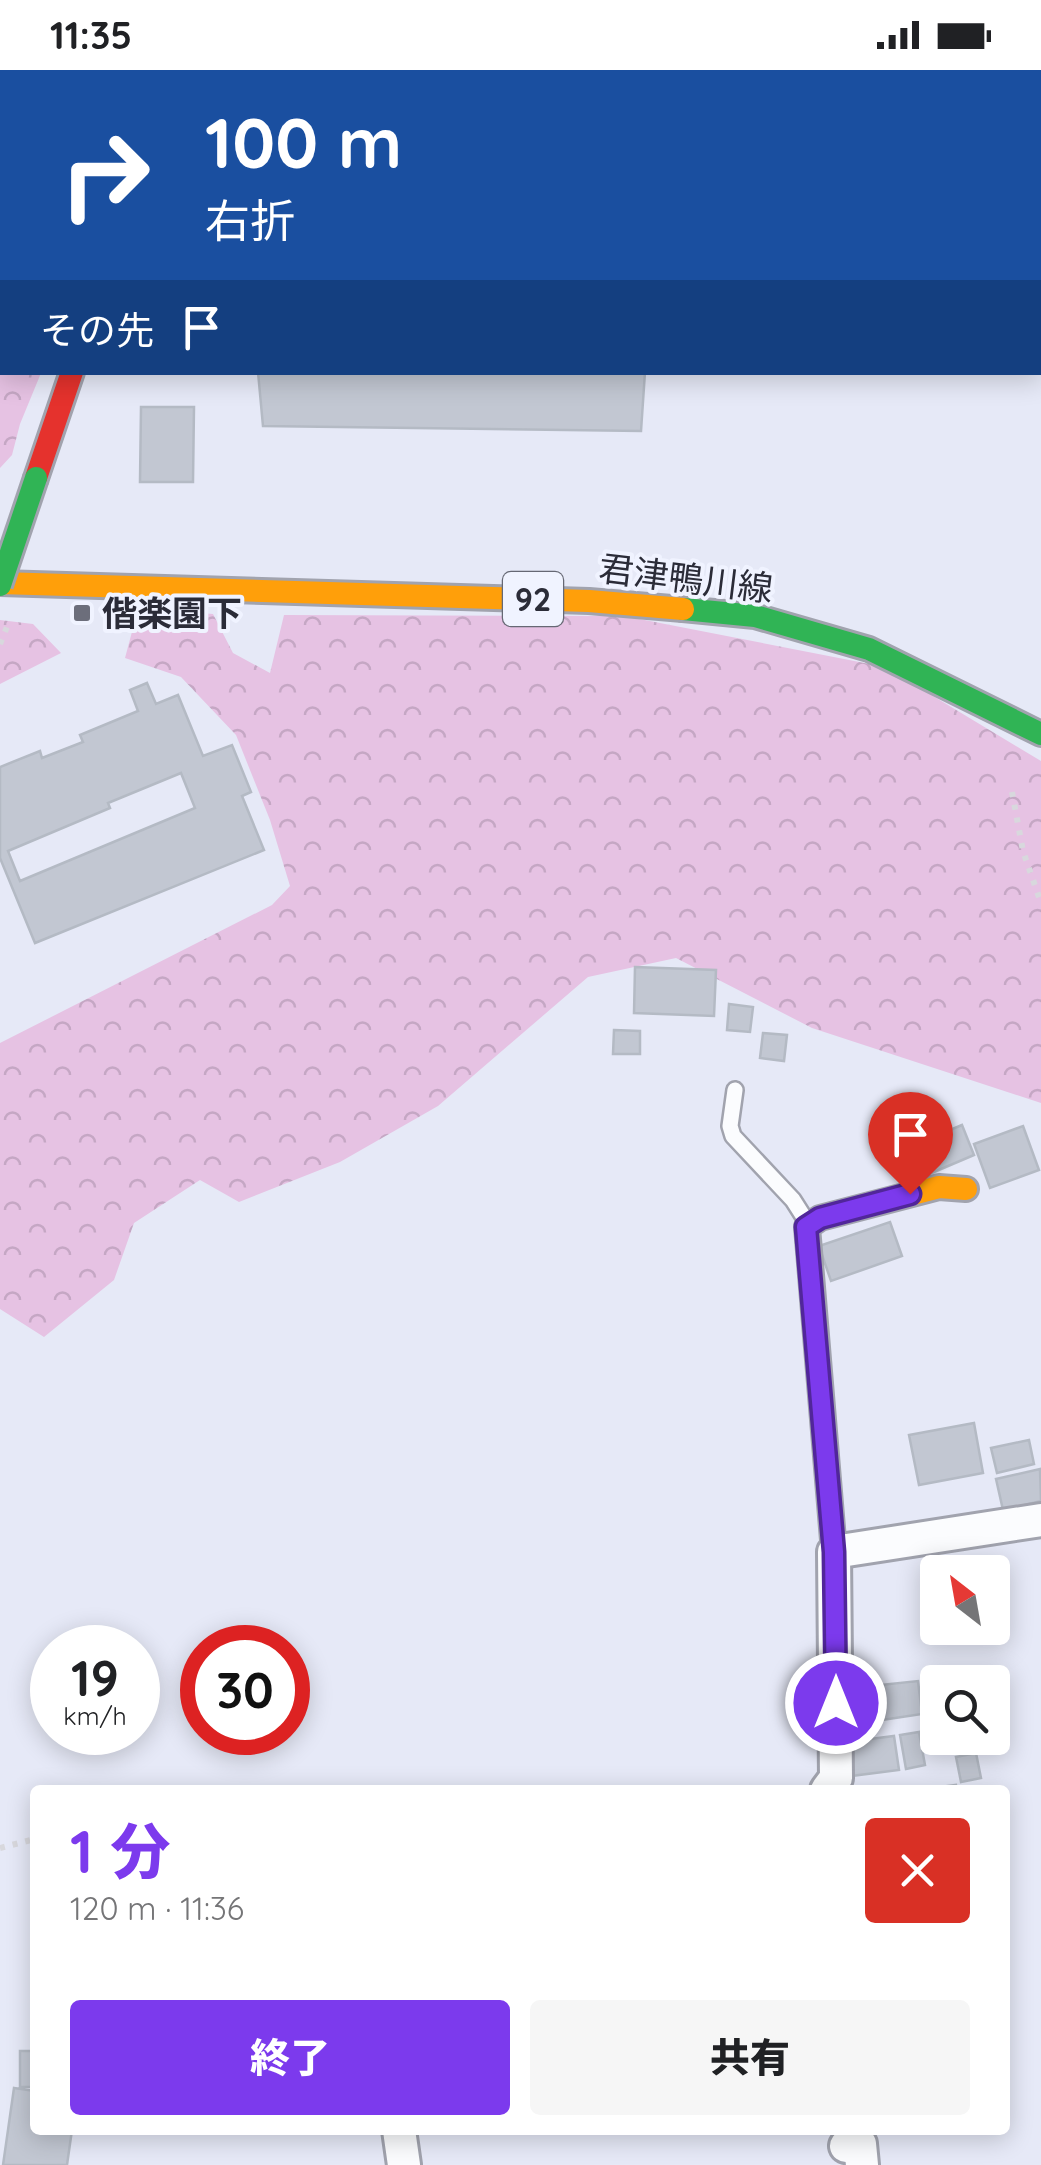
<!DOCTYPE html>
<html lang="ja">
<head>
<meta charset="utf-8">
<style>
  body { margin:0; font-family:Quicksand,"Noto Sans JP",sans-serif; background:#f6f6f6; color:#202124; height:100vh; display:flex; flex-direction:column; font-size:38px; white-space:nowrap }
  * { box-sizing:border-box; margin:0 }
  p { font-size:32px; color:#757577 }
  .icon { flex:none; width:55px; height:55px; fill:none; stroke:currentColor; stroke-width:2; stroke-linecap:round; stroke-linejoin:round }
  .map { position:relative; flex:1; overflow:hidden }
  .side { position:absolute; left:30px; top:1715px; width:980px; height:350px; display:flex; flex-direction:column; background:#fff; border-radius:10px; box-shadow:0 5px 25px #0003 }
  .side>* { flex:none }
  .top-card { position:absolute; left:0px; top:0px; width:1042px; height:305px; box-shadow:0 5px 25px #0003; background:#1a4fa0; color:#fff; overflow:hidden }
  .needle { width:65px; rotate:329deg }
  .tools { position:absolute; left:920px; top:1485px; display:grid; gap:20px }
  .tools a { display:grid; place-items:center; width:90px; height:90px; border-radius:10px; background:#fff; box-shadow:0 5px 25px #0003; font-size:50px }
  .speed { position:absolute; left:30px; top:1555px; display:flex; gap:20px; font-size:50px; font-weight:700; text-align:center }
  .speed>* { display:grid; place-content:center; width:130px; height:130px; border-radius:50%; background:#fff; box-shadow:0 5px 25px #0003; line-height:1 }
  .speed small { font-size:25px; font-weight:400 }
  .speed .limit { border:15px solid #d22; background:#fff; color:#111 }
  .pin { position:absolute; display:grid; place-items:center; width:85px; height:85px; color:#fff; margin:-102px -42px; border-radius:50% 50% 50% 0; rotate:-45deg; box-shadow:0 0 10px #0007 }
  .pin .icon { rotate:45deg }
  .me { position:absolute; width:110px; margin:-55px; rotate:0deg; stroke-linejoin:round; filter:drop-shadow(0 0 8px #0008) }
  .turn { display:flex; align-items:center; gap:35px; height:210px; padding:0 40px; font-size:45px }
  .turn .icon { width:130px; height:130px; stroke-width:2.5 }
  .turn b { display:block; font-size:70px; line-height:85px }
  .then { display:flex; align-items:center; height:95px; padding:0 40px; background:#0003; gap:20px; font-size:38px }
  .round { display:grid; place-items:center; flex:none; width:105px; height:105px; border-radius:10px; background:#f6f6f6 }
  .summary { display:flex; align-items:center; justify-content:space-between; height:170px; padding:0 40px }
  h1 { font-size:60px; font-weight:800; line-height:75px; color:#7c3aed }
  .primary-button { display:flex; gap:20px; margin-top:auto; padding:20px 40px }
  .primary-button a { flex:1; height:115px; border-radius:10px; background:#7c3aed; color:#fff; font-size:40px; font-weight:800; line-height:115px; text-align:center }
  .primary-button a+a { background:#f6f6f6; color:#202124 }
  .status { display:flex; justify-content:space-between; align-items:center; height:70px; padding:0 50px; background:#fff; direction:ltr }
  .status svg { height:28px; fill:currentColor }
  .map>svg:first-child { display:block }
  .forest { fill:url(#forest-crowns) }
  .building { fill:#c2c7d2; stroke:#b4bac4; stroke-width:2.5; fill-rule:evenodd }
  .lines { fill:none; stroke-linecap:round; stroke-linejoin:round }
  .lane-casing { stroke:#a1a3ae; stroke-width:20 }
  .street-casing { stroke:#a1a3ae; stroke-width:38 }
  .fast-casing { stroke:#a1a3ae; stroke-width:28 }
  .slow-casing { stroke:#a1a3ae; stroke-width:28 }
  .jam-casing { stroke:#a1a3ae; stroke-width:28 }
  .path { stroke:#d8d8dd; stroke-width:6; stroke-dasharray:5 8; stroke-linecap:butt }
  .lane { stroke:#fbfcfe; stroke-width:15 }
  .street { stroke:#fbfcfe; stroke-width:32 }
  .fast { stroke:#30b455; stroke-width:22 }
  .slow { stroke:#ff9f0a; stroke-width:22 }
  .jam { stroke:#e5322d; stroke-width:22 }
  .fast-bridge-casing { stroke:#a1a3ae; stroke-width:28; stroke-linecap:butt }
  .fast-bridge { stroke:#30b455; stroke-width:22 }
  .route-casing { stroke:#51269a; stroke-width:25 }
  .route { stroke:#7c3aed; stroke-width:18 }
  .poi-dot { fill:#6c6e7b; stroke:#f0f3ff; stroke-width:4 }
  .labels { text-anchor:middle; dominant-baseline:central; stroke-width:8; stroke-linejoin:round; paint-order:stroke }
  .shield { fill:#f0f3ff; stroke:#666874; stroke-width:2.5 }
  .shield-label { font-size:32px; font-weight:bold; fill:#2b2c38 }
  .street-label { font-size:35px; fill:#2b2c38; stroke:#f0f3ff }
  .poi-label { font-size:35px; font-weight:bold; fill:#2b2c38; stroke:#f0f3ff; text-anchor:start }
</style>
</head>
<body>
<div class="status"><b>11:35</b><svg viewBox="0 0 49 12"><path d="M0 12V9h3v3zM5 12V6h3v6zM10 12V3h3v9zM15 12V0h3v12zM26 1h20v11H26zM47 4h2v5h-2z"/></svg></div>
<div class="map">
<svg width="1041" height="2095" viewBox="0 0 1041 2095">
  <defs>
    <pattern id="forest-crowns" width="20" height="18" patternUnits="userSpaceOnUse" patternTransform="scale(2.5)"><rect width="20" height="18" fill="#e6c2e3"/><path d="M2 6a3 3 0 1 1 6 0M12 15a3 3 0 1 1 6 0" fill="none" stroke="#c5a7c4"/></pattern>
  </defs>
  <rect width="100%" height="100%" fill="#e6e9f7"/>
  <path class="forest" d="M 0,0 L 141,0 L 2,2 L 2,302 L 41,303 L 20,354 L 12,385 L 0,398 Z
    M 176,541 L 213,544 L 233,583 L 270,603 L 284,545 L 624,546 L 885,597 L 1041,691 L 1041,1033 L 812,958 L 676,888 L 588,907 L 438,1036 L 340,1092 L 239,1132 L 200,1110 L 134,1153 L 114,1210 L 44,1267 L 0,1239 L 0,973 L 272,835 L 290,816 L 270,750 L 236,665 L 181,607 L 125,588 L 133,558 Z
    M 0,550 L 33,554 L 61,583 L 0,614 Z"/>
  <path class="building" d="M 574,0 L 648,0 L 648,2 L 574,2 Z
    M 735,0 L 1015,0 L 1015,2 L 735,2 Z
    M 258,302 L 645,302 L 641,361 L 263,356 Z
    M 141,337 L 194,337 L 193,412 L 140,412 Z
    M 147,613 L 156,634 L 178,625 L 203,686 L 232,675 L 251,722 L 242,726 L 264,780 L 35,873 L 0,788 L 0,697 L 40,681 L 42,688 L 83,672 L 80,665 L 138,641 L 130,620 ZM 181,703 L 195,738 L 20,811 L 8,781 L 110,738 L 108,733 Z
    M 635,897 L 716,900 L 714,946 L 634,943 Z
    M 729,934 L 753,937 L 750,962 L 727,960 Z
    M 614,960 L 640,961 L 640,984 L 613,984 Z
    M 763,963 L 787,965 L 784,991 L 760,988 Z
    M 962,1055 L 974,1085 L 927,1105 L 914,1075 Z
    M 1023,1056 L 1039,1100 L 990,1118 L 974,1074 Z
    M 890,1152 L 902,1186 L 831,1211 L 819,1176 Z
    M 974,1353 L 983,1403 L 919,1415 L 909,1365 Z
    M 1029,1370 L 1034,1394 L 997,1403 L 991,1378 Z
    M 1040,1399 L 1041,1431 L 1003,1440 L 996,1409 Z
    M 918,1611 L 922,1644 L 875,1651 L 870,1616 Z
    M 919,1662 L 925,1695 L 906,1699 L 900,1665 Z
    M 894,1666 L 899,1700 L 851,1706 L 847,1672 Z
    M 976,1683 L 981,1708 L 961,1712 L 956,1687 Z
    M 956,1715 L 957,1720 L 918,1720 Z
    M 20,1981 L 35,1981 L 35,2017 L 20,2017 Z
    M 14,2018 L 35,2021 L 35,2060 L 72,2060 L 67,2095 L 3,2095 Z"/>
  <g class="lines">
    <defs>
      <path id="lane" d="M 735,1020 L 730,1056 L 733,1066 L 793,1130 L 807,1152"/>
      <path id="street" d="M 160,2 L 160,0
        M 827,1720 L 836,1708 L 834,1482 L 1041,1450
        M 399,2060 L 404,2095
        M 846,2076 L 860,2074 L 862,2095"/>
      <path id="fast" d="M 683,539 L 755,546 L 869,579 L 1041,664"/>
      <path id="slow" d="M 0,513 L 589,531 L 683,539
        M 834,1482 L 807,1157 L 820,1148 L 939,1117 L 966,1119"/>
      <path id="jam" d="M 36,408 L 72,302"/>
    </defs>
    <use href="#lane" class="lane-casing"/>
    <use href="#street" class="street-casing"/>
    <use href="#fast" class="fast-casing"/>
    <use href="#slow" class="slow-casing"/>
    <use href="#jam" class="jam-casing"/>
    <path class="path" d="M 0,574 L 9,552
      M 1012,722 L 1023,781 L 1041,833
      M 0,1778 L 35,1769"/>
    <use href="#lane" class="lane"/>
    <use href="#street" class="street"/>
    <use href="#fast" class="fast"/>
    <use href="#slow" class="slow"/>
    <use href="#jam" class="jam"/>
    <defs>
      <path id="fast-bridge" d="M 0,515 L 36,408"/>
    </defs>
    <use href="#fast-bridge" class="fast-bridge-casing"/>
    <use href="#fast-bridge" class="fast-bridge"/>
  </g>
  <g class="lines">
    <defs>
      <path id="route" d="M 836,1633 L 834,1482 L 806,1157 L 820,1148 L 910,1124"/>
    </defs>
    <use href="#route" class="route-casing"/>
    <use href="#route" class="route"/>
  </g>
  <rect class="poi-dot" x="72" y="533" width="20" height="20" rx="5"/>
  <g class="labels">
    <rect class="shield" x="503" y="502" width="60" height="54" rx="8"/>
    <g class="shield-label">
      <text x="533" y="529">92</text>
    </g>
    <g class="street-label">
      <text transform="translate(686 508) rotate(7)">君津鴨川線</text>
    </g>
    <g class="poi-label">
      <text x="102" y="543">偕楽園下</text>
    </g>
  </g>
</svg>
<div class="tools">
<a><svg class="needle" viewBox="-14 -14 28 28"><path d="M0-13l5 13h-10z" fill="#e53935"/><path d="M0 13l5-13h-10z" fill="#757577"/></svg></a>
<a><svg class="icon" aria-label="search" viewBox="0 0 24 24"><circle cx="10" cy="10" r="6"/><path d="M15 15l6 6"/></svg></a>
</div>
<div class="speed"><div>19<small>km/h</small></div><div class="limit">30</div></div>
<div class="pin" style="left:910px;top:1124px;background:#d93025"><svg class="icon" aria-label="arrive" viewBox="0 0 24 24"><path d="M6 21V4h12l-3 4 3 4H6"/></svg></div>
<svg class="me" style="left:836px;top:1633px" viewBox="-20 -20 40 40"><circle r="17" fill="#7c3aed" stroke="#fff" stroke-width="3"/><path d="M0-11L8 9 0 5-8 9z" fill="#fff"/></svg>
<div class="top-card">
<div class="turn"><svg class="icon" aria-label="right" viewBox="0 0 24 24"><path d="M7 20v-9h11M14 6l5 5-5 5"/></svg><div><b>100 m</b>右折</div></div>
<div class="then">その先<svg class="icon" aria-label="arrive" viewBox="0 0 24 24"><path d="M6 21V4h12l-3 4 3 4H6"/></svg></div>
</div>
<section class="side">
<div class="summary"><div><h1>1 分</h1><p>120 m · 11:36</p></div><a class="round" style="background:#d93025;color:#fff"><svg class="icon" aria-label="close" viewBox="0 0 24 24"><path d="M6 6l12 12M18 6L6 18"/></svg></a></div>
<div class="primary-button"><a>終了</a><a>共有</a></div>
</section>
</div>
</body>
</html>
